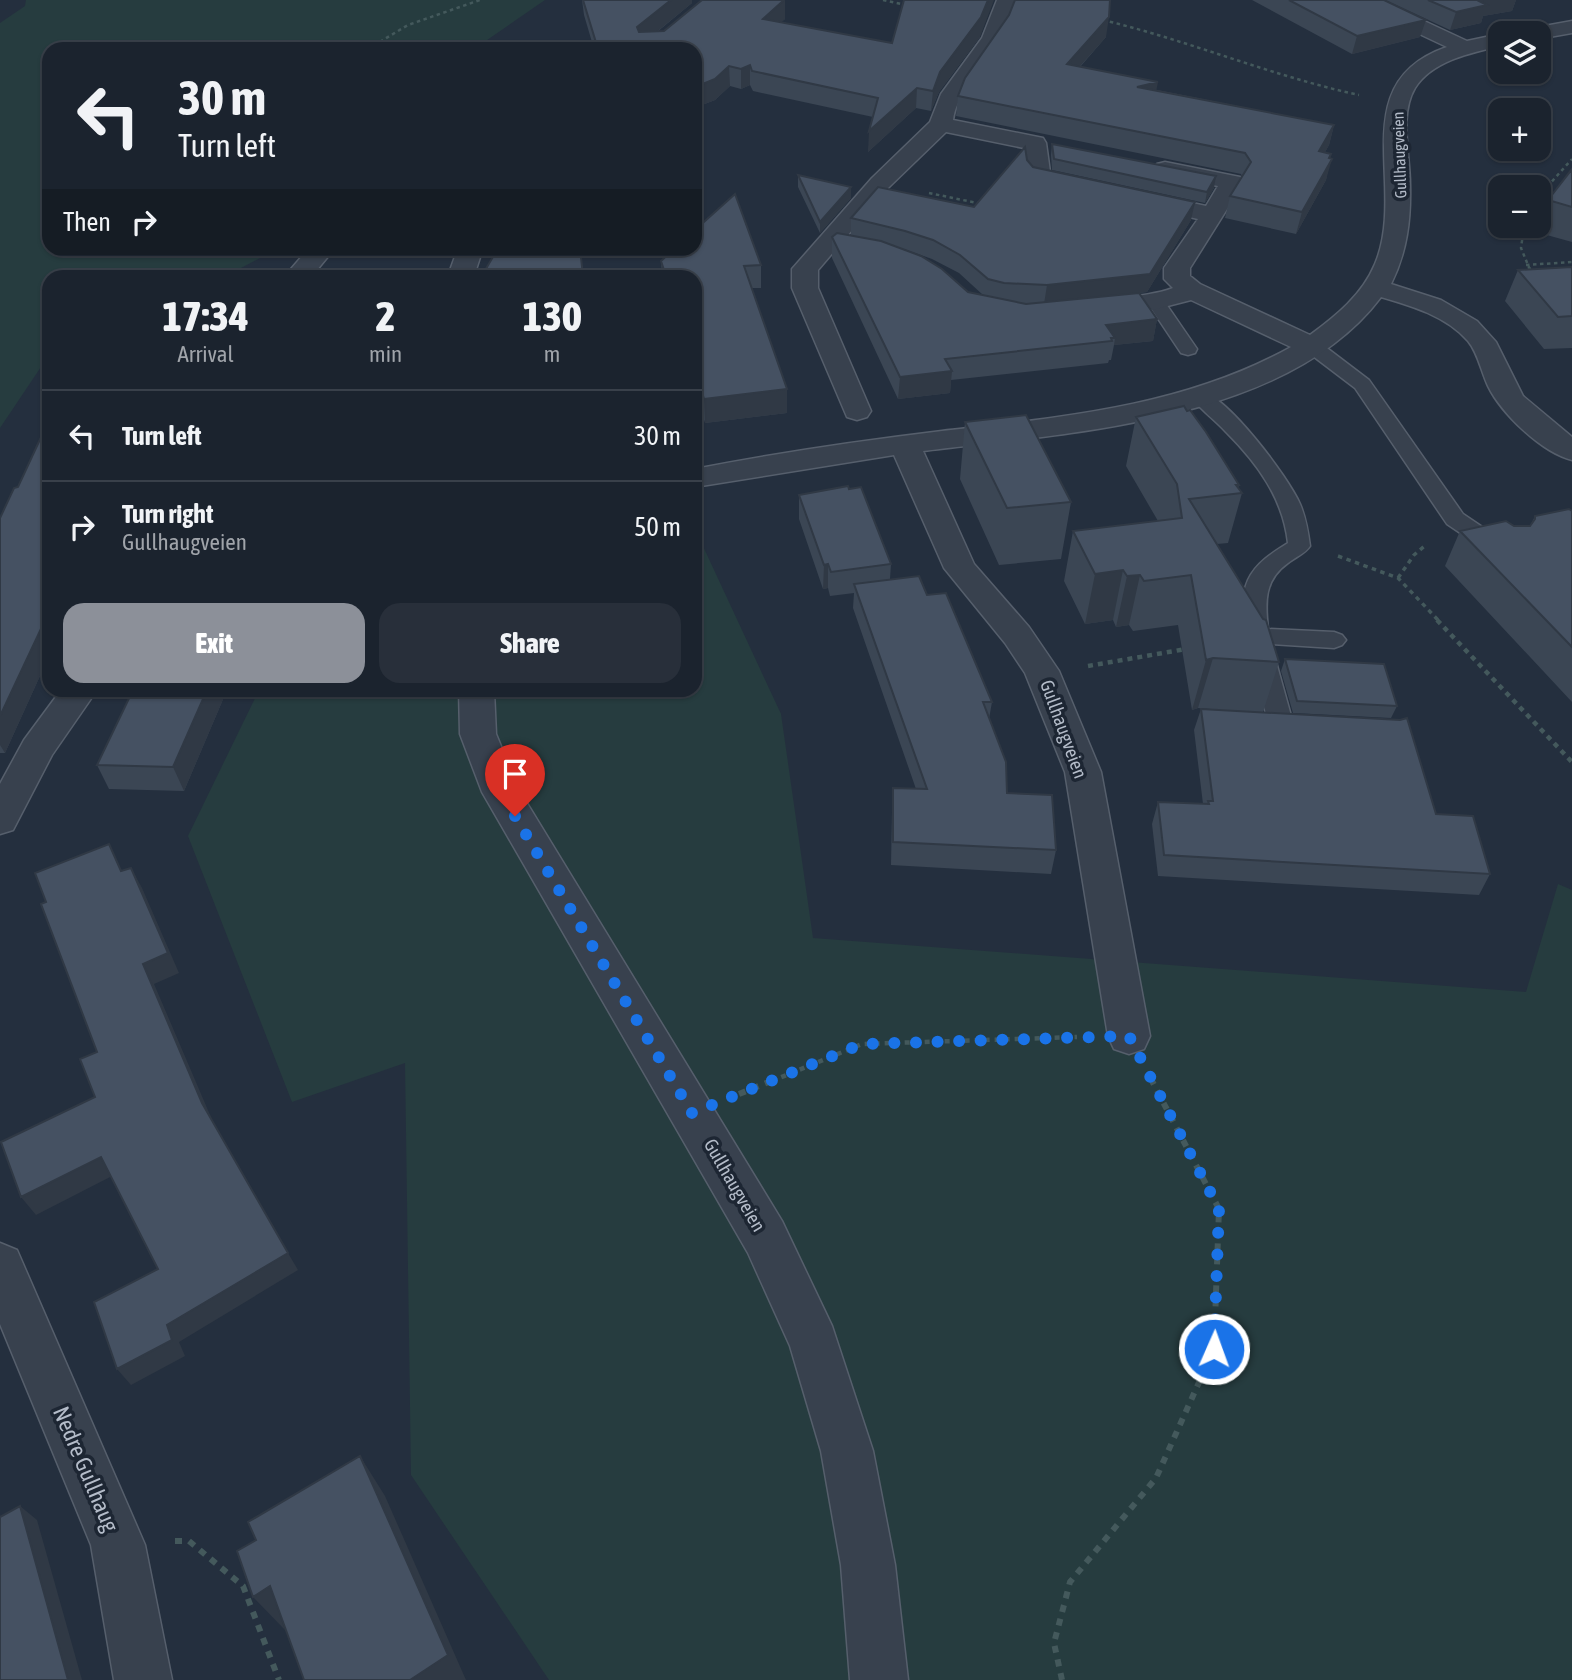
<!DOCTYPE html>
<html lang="en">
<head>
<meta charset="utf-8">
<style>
  body { margin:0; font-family:"Asap Condensed",sans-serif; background:#282f3a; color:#f1f3f6; height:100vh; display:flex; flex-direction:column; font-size:26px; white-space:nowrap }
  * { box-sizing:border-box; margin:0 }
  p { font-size:23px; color:#a0a4aa }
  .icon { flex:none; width:38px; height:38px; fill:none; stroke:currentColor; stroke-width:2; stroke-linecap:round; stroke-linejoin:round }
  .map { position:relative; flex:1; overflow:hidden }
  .drawer { position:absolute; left:42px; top:270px; width:660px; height:427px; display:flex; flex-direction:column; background:#1b232e; border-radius:21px; box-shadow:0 2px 5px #0004,0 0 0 2px #39404a }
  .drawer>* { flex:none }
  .top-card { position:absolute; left:42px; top:42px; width:660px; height:214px; border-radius:21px; box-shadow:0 2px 5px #0004,0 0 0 2px #39404a; background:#1b232e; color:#f1f3f6; overflow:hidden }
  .buttons { position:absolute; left:1488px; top:21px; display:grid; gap:14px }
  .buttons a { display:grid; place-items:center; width:63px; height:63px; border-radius:14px; background:#1b232e; box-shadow:0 2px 5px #0004,0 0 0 2px #39404a; font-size:35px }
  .pin { position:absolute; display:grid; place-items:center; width:60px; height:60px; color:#fff; margin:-72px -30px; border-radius:50% 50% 50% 0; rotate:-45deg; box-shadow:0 0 7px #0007 }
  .pin .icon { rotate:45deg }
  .me { position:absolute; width:77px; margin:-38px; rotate:2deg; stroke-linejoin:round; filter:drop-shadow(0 0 5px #0008) }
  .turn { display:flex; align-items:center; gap:24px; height:147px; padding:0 21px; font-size:32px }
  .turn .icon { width:91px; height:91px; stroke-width:2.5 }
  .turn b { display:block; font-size:49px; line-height:60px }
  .then { display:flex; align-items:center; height:66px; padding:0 21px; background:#0003; gap:14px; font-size:26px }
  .eta { display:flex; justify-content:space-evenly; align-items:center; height:119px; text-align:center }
  .eta b { font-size:42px; font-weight:800; line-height:49px }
  .cta { display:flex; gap:14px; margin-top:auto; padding:14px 21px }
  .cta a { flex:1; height:80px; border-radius:21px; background:#8c9099; color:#fff; font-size:28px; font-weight:800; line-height:80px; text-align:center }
  .cta a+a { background:#282f3a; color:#f1f3f6 }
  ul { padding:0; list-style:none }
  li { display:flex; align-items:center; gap:21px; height:91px; padding:0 21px; border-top:2px solid #39404a }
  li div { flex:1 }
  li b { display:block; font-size:26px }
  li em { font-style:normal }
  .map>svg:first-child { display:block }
  .green { fill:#263c3f }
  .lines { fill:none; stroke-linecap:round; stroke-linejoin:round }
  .service-casing { stroke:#565f6c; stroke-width:3 }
  .minor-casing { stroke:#565f6c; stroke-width:3 }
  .path-far3 { stroke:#44595c; stroke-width:2.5; stroke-dasharray:3.5 3.5; stroke-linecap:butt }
  .path-far2 { stroke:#44595c; stroke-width:3.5; stroke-dasharray:4.5 4.5; stroke-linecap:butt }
  .path-far1 { stroke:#44595c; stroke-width:4.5; stroke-dasharray:5 5; stroke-linecap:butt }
  .path { stroke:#44595c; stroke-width:6; stroke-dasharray:7 7; stroke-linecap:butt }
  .service { fill:#38414e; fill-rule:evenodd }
  .minor { fill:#38414e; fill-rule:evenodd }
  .wall { fill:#3b4654; fill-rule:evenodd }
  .shaded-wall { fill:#303945 }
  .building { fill:#455162; stroke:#303945; stroke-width:2 }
  .route { stroke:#1a73e8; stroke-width:12; stroke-dasharray:0 21.6 }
  .labels { text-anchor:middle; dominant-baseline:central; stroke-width:7; stroke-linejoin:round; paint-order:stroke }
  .far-street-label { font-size:16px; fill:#b4bcc9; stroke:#1d2633 }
  .street-label { font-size:19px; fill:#b4bcc9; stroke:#1d2633 }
  .near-street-label { font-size:23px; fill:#b4bcc9; stroke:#1d2633 }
</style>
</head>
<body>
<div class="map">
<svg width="1572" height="1680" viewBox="0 0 1572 1680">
  <rect width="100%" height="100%" fill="#242f3e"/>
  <path class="green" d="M 26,0 L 545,0 L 474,49 L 49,49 L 49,248 L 277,249 L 226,276 L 49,276 L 49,355 L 0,428 L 0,23 L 25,6 Z
    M 695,529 L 781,714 L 813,938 L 1526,992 L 1558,884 L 1572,890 L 1572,1680 L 549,1680 L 411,1475 L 405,1063 L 292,1102 L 188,836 L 259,690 L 695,690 Z"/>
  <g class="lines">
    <defs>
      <path id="service" d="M 1156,297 L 1162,298 L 1197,349 L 1195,353 L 1188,355 L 1181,353 L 1147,302 Z
        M 1312,340 L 1319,342 L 1369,380 L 1463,514 L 1506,543 L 1509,548 L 1506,553 L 1490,553 L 1447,524 L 1355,388 L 1305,350 L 1303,346 L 1305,342 Z
        M 1201,391 C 1229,398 1288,477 1300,504 C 1306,518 1308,531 1310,546 C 1305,554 1295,557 1288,563 C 1264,580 1265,602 1268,629 L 1334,632 L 1342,635 L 1346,640 L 1342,645 L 1334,648 L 1271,644 L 1293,723 L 1290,729 L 1281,732 L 1272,729 L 1269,723 C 1258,684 1231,618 1248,580 C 1256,563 1272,553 1288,543 C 1283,498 1257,463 1226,432 C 1215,420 1201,410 1191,397 Z"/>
      <path id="minor" d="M 997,0 L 1017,0 C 1011,24 1000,44 986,64 C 973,81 956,97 953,120 L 1043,138 L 1046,143 L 1050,172 L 1088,181 L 1092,186 L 1088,191 L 1080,193 L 1031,182 L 1027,177 L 1024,148 L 946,132 L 888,188 L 818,270 L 818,288 L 871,411 L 867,417 L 857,420 L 847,417 L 792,288 L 792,269 L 872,178 L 930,122 L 941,94 L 982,38 Z
        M 1353,0 L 1379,0 L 1467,41 L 1500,34 L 1500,46 C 1470,53 1432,61 1415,88 C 1399,115 1410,155 1410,184 C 1411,220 1407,252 1391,284 L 1441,300 L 1477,321 L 1496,342 L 1523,396 L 1572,437 L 1572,460 C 1542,453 1501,413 1488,386 C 1481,371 1478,353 1468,341 C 1446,316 1412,306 1381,297 C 1286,423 1066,433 923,451 L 974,564 L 1029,627 L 1059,671 L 1101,772 L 1150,1036 L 1144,1049 L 1129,1054 L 1114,1049 L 1108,1036 L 1065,772 L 1025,673 L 1005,643 L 944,568 L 894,455 L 695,487 L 695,469 C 777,453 859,441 942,431 C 1063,417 1183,407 1291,347 L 1191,300 L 1156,309 L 1093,316 L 1084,314 L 1080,308 L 1084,302 C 1113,295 1144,299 1173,288 L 1164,279 L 1164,268 L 1198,219 L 1133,204 L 1130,199 L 1133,194 L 1142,192 L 1206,206 L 1218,186 L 1157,174 L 1153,169 L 1157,164 L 1165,162 L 1240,177 L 1244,182 L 1190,268 L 1190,276 L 1200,284 L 1310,335 C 1336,316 1362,295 1375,264 C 1408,187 1342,83 1447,47 L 1356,4 Z
        M 1572,21 L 1572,33 L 1538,39 L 1538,33 L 1525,33 L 1528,29 Z
        M 309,248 L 335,248 L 312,276 L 285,276 Z
        M 458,248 L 483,248 L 474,276 L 448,276 Z
        M 61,690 L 97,690 L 52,755 L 13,830 L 0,834 L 0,784 L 24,740 Z
        M 459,690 L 494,690 L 496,734 L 519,790 L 782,1221 L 832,1326 L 873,1451 L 895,1565 L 908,1680 L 850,1680 L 841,1565 L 821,1451 L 790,1346 L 748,1253 L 482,792 L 460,734 Z
        M 0,1243 L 17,1250 L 145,1545 L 172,1680 L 114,1680 L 91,1545 L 0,1324 Z"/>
    </defs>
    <use href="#service" class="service-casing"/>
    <use href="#minor" class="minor-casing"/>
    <path class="path-far3" d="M 883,0 L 906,5
      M 1103,20 C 1190,41 1272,76 1359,95
      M 368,49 L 408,25 L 480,0
      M 929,193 L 982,204
      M 1538,197 L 1572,159
      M 1524,226 L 1521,248 L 1530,270
      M 1526,265 L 1572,262"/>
    <path class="path-far2" d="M 1529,268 L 1531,273
      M 1338,556 L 1398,578 L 1439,621
      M 1398,578 L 1414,555 L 1427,544"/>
    <path class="path-far1" d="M 1437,620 L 1572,762
      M 1088,666 L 1186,649
      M 772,1081 L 862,1044 L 1077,1037"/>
    <path class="path" d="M 739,1094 L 776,1079
      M 175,1541 L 189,1541 L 243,1586 L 279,1680
      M 1062,1680 L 1054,1643 L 1070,1582 L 1156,1478 L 1214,1349 L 1219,1209 L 1151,1079"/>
    <use href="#service" class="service"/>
    <use href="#minor" class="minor"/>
  </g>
  <path class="wall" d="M 582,0 L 692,0 L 692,3 L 657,32 L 785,19 L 781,22 L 892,43 L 980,37 L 939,92 L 931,111 L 916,108 L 868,152 L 873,117 L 753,91 L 750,85 L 741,89 L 730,86 L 715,100 L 697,107 L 697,111 L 695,114 L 695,49 L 594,49 L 584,15 Z
    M 1252,0 L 1384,0 L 1420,37 L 1352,54 Z
    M 1385,0 L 1516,0 L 1512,11 L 1483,16 L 1481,23 L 1450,30 Z
    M 1009,15 L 1106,37 L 1080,67 L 1157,90 L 1334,125 L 1329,145 L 1325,152 L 1330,158 L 1326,180 L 1296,234 L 1225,218 L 1230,196 L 1242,177 L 1241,174 L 956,116 L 958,96 Z
    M 1052,144 L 1214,188 L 1205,203 L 1052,170 L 1051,155 Z
    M 1027,160 L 1033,167 L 1191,220 L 1147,292 L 1139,293 L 1157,319 L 1153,341 L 1114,345 L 1111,360 L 1109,360 L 1108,363 L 951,380 L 950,393 L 898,399 L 832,258 L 832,237 L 851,235 L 851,218 L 974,207 ZM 898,247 L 932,259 L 959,273 L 983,295 L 968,292 Z
    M 1572,169 L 1572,242 L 1536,232 L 1548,200 Z
    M 798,175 L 851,198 L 820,233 L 798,187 Z
    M 661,261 L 761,265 L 761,288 L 752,288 L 787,413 L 705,423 L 695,389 L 695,276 L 662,276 Z
    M 1572,267 L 1572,348 L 1544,349 L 1505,301 L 1518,270 Z
    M 1136,417 L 1239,485 L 1238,488 L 1242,493 L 1228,543 L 1217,544 L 1279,662 L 1263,712 L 1436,814 L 1490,874 L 1479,895 L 1158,876 L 1152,824 L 1158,802 L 1203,804 L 1194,730 L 1201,709 L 1210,709 L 1198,708 L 1192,710 L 1178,625 L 1133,631 L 1129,625 L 1116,627 L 1113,620 L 1085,624 L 1064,581 L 1073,531 L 1158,521 L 1126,466 Z
    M 49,420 L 49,656 L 5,753 L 0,753 L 0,518 L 18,487 Z
    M 965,422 L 1071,502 L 1061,559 L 999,565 L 960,479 Z
    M 799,495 L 891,564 L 890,579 L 927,595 L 992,702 L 989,719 L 1007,793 L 1056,850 L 1051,874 L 891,865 L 892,812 L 893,788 L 916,789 L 853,608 L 854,593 L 830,596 L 828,588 L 823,589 L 799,519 Z
    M 1572,511 L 1572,702 L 1445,566 L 1460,531 L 1514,526 L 1530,526 L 1535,516 Z
    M 1285,659 L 1397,706 L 1391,718 L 1293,713 L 1281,671 Z
    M 227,690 L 184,791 L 109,789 L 97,765 Z"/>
  <path class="shaded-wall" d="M 671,0 L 692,0 L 692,3 L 638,47 L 637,27 Z
    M 785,0 L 785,19 L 763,38 L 763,19 Z
    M 988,0 L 994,0 L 980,37 L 939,92 L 931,111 L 933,91 L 940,72 Z
    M 1483,0 L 1516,0 L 1512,11 L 1483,16 L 1481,23 L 1450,30 L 1456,12 L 1479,1 Z
    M 1109,17 L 1106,37 L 1064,84 L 1067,64 Z
    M 1426,20 L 1420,37 L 1352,54 L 1357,36 Z
    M 750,65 L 750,85 L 741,89 L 741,69 Z
    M 729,66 L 730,86 L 715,100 L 697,107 L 697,111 L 695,114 L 695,87 Z
    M 1158,82 L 1154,102 L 1137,87 Z
    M 917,88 L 916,108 L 868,152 L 869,131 Z
    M 1334,125 L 1329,145 L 1314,172 L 1319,151 Z
    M 1331,154 L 1328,167 L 1332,159 L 1326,180 L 1296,234 L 1302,212 Z
    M 1216,176 L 1214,188 L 1205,203 L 1207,192 Z
    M 851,187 L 851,198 L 820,233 L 820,222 Z
    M 1195,202 L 1191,220 L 1147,292 L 1044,304 L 1047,285 Z
    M 1157,319 L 1153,341 L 1114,345 L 1115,338 L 1106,325 Z
    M 952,371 L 950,393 L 898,399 L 900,377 Z
    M 787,389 L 787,413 L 705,423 L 704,399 Z
    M 828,564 L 828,588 L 823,589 L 824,565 Z
    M 1123,570 L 1113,620 L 1085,624 L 1095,574 Z
    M 1140,575 L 1129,625 L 1116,627 L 1127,576 Z
    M 47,616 L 49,619 L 49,656 L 5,753 L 0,745 L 0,716 Z
    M 1213,658 L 1198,708 L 1192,710 L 1206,660 Z
    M 207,690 L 227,690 L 184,791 L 173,767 Z
    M 131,868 L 142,888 L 179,973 L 154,984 L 213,1122 L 202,1103 L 143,964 Z
    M 101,1157 L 114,1175 L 36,1215 L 21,1197 Z
    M 288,1253 L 298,1270 L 179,1342 L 185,1356 L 131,1385 L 117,1369 L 167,1325 Z
    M 360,1456 L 385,1496 L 466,1680 L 410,1680 Z
    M 20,1506 L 37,1520 L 82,1680 L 68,1680 Z
    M 270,1586 L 285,1630 L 253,1597 Z"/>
  <path class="building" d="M 583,0 L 671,0 L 637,27 L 639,32 L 664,31 L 702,0 L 784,0 L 763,19 L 892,43 L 904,0 L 988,0 L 981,17 L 940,72 L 933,91 L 917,88 L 869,131 L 878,98 L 752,71 L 750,65 L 741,69 L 729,66 L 715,79 L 695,87 L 696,91 L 695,92 L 695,49 L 598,49 Z
    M 1015,0 L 1110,0 L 1109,17 L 1067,64 L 1158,82 L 1137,87 L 1334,125 L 1319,151 L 1331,154 L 1329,158 L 1332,159 L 1302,212 L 1230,196 L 1251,162 L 1245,153 L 958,96 L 965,78 L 1009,15 Z
    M 1289,0 L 1384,0 L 1426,20 L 1357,36 Z
    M 1428,0 L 1483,0 L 1479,1 L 1487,5 L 1456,12 Z
    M 1052,144 L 1216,176 L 1207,192 L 1054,159 Z
    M 1025,147 L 1027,160 L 1033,167 L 1195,202 L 1150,274 L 1047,285 L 1004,283 L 988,279 L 960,255 L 933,240 L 905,231 L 851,218 L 878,187 L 974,207 Z
    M 1572,169 L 1572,207 L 1548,200 Z
    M 798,175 L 851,187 L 820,222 Z
    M 735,194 L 761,265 L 744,266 L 787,389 L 704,399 L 695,369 L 695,276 L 666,276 L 661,261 L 675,248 L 695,248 L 695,230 Z
    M 837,233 L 881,241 L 921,256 L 942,269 L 968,292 L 1026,304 L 1139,293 L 1157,319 L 1106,325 L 1115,338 L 1111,338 L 1112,341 L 945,359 L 952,371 L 900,377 L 832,237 Z
    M 498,248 L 580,248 L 583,276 L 483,276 L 483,274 Z
    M 1572,267 L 1572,316 L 1558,317 L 1518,270 Z
    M 1184,406 L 1187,411 L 1190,410 L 1206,432 L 1239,485 L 1236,485 L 1242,493 L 1189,499 L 1263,619 L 1266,620 L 1279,662 L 1213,658 L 1206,660 L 1191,575 L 1144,581 L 1140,575 L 1127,576 L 1123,570 L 1095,574 L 1073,531 L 1182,518 L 1177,484 L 1136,417 Z
    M 1026,415 L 1071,502 L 1007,508 L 965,422 Z
    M 49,420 L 49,616 L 47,616 L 0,716 L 0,518 L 14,488 L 18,487 Z
    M 848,486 L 849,489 L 861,487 L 891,564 L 831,572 L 828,564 L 824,565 L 799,495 Z
    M 1569,509 L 1572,511 L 1572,647 L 1460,531 L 1506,521 L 1514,526 L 1530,526 L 1535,519 L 1535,516 Z
    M 919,576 L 927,595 L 946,593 L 992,702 L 983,702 L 1006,762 L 1007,793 L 1052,795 L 1056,850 L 893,842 L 893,788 L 927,789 L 854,584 Z
    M 1285,659 L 1384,664 L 1397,706 L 1297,701 Z
    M 133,690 L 207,690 L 173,767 L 97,765 Z
    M 1201,709 L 1400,720 L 1407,718 L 1436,814 L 1473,816 L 1490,874 L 1164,855 L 1158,802 L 1209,804 L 1208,801 L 1213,801 Z
    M 109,844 L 121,871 L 131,868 L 168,953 L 143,964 L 202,1103 L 288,1253 L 167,1325 L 172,1340 L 117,1369 L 94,1302 L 158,1269 L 101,1157 L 21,1197 L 1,1142 L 95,1097 L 80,1059 L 97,1052 L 41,904 L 46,902 L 35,873 Z
    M 360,1456 L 448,1655 L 410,1680 L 304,1680 L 270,1586 L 253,1597 L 237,1551 L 256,1540 L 248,1522 Z
    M 20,1506 L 68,1680 L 0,1680 L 0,1517 Z"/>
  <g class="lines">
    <path class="route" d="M 515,816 L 692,1113 L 862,1044 L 1129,1036 L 1219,1209 L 1214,1349"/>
  </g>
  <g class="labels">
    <g class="far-street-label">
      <text transform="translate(1399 155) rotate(-92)">Gullhaugveien</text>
    </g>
    <g class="street-label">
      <text transform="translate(1064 729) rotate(70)">Gullhaugveien</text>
      <text transform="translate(735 1185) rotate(60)">Gullhaugveien</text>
    </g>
    <g class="near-street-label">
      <text transform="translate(86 1469) rotate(67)">Nedre Gullhaug</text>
    </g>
  </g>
</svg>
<div class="buttons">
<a><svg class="icon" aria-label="layers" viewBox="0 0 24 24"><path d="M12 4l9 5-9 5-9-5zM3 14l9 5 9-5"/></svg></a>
<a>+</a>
<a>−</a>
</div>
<div class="pin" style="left:515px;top:816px;background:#d93025"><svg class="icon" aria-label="arrive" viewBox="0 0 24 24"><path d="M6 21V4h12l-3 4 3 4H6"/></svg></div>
<svg class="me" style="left:1214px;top:1349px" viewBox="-20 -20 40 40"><circle r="17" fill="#1a73e8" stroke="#fff" stroke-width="3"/><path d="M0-11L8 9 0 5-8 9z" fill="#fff"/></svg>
<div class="top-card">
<div class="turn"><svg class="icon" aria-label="left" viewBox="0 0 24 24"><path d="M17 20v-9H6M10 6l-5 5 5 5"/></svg><div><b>30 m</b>Turn left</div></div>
<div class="then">Then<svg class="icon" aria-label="right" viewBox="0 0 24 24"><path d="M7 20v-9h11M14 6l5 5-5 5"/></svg></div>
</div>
<section class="drawer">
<div class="eta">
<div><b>17:34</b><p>Arrival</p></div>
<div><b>2</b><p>min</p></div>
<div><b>130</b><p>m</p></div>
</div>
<ul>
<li><svg class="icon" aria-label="left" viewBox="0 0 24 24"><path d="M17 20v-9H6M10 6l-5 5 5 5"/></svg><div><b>Turn left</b></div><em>30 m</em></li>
<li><svg class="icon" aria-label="right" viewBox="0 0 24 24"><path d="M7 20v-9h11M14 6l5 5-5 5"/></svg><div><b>Turn right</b><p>Gullhaugveien</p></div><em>50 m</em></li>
</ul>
<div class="cta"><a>Exit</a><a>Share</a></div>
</section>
</div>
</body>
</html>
